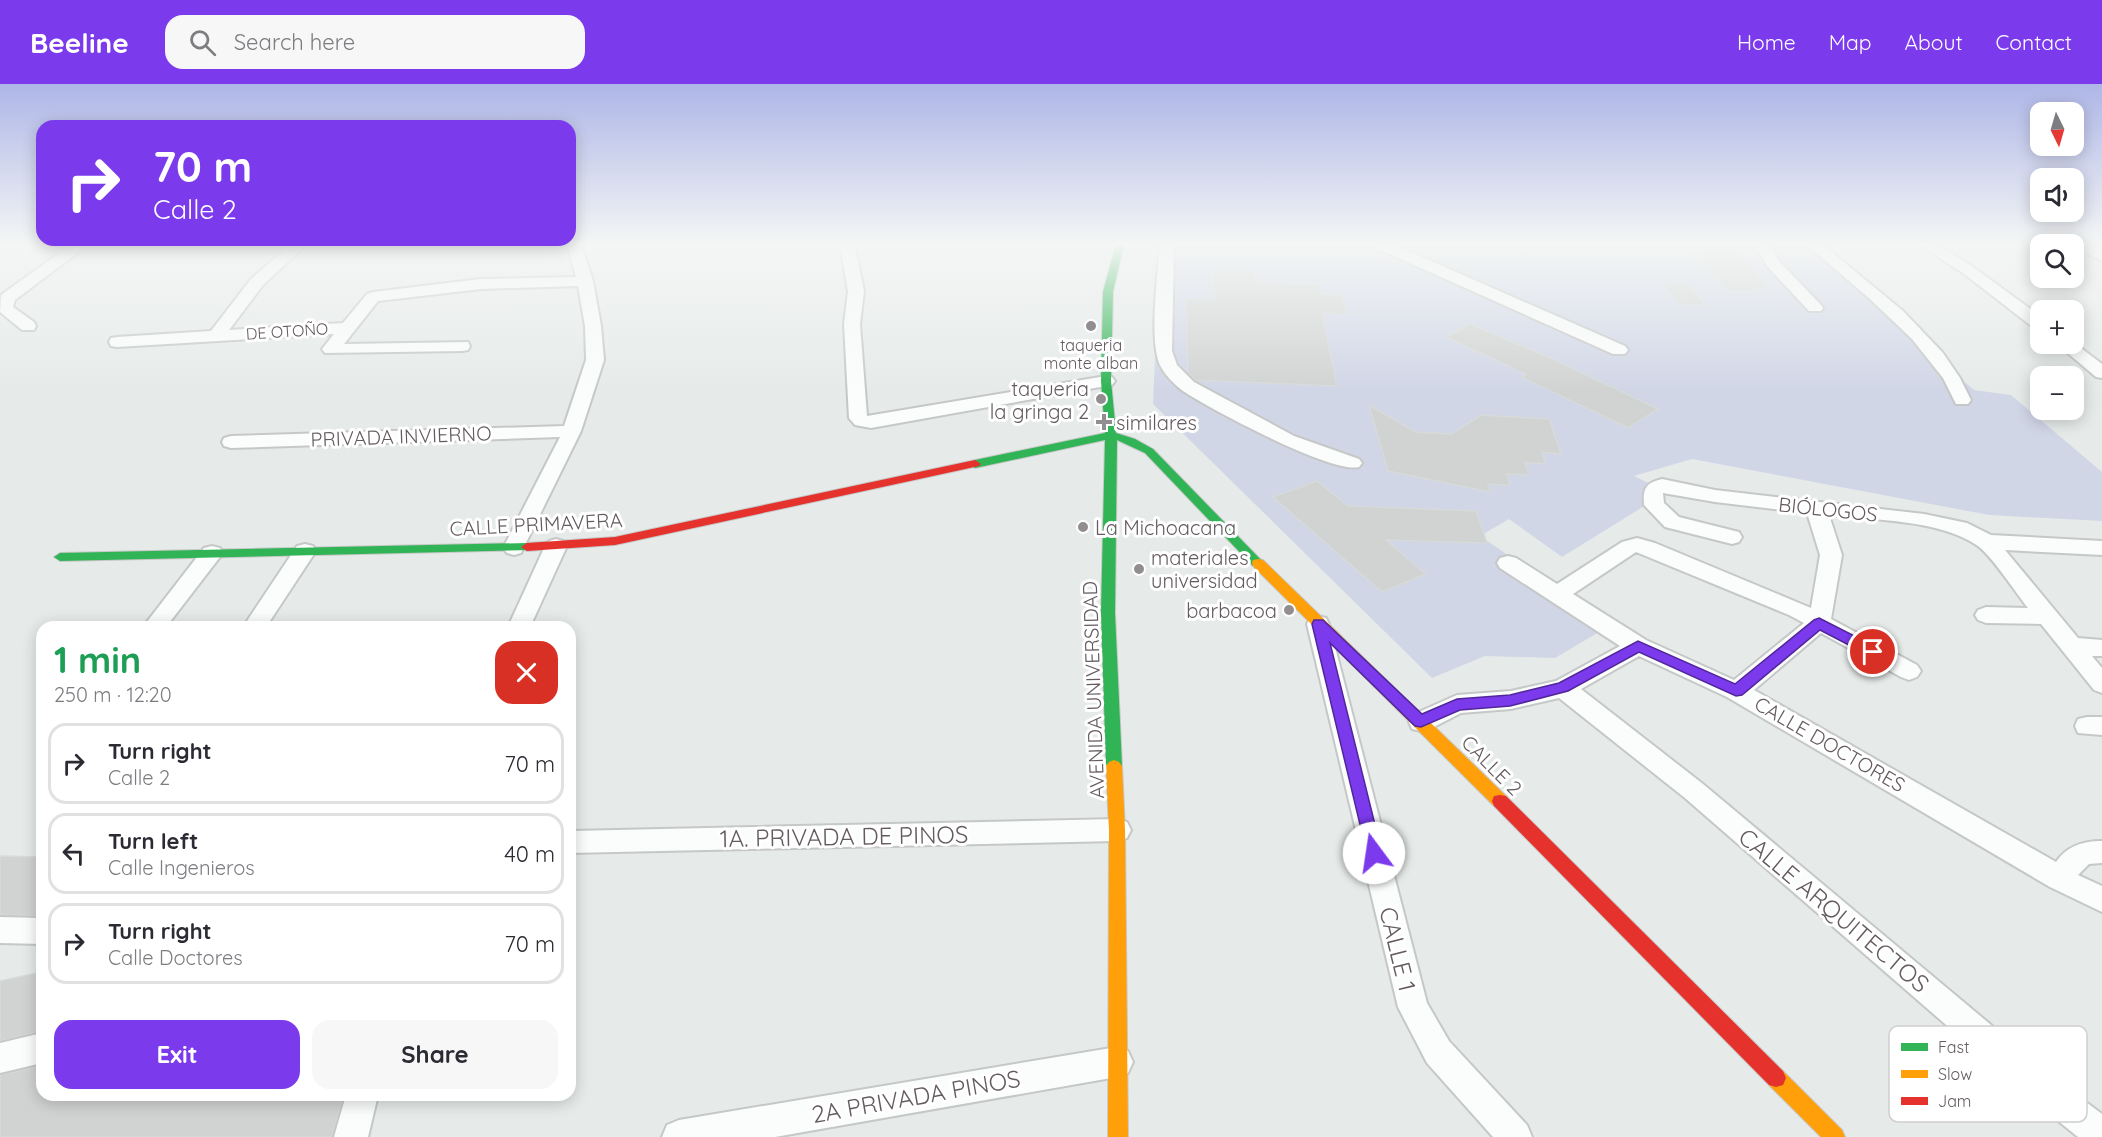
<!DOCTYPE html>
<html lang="en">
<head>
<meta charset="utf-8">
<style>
  body { margin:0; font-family:Quicksand,sans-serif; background:#f7f7f7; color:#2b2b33; height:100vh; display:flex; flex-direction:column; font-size:22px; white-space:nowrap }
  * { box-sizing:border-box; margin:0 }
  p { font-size:20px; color:#7c7c81 }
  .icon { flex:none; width:33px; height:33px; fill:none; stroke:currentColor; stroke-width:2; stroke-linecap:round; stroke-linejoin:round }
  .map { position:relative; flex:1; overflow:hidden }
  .side { position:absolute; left:36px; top:537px; width:540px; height:480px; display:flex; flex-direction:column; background:#fff; border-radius:18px; box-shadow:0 3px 15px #0003 }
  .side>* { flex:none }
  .banner { position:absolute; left:36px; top:36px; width:540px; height:126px; border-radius:18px; box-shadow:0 3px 15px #0003; background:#7c3aed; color:#fff; overflow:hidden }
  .needle { width:39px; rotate:175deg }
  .controls { position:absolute; left:2030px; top:18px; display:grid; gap:12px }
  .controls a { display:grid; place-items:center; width:54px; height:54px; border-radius:12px; background:#fff; box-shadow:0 3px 15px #0003; font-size:30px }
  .pin { position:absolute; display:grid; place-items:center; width:51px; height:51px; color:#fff; margin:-26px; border:3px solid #fff; border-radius:50%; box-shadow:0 2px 6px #0007 }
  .me { position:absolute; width:66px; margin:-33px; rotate:346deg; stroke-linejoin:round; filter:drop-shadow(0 0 4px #0008) }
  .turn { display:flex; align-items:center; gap:21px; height:126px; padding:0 18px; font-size:27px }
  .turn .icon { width:78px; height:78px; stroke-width:2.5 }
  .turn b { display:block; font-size:42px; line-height:51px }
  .round { display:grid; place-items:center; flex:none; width:63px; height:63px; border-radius:18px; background:#f7f7f7 }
  .head { display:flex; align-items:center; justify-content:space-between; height:102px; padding:0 18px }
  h1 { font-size:36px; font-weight:800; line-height:45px; color:#1e9e55 }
  .button { display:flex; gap:12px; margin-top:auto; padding:12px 18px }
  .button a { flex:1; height:69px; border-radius:18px; background:#7c3aed; color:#fff; font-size:24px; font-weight:800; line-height:69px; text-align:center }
  .button a+a { background:#f7f7f7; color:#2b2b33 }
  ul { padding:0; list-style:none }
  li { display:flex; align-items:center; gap:18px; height:81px; margin:0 12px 9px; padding:0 6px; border:3px solid #e1e1e2; border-radius:18px }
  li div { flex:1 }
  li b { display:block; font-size:22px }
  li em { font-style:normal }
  header { display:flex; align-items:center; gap:36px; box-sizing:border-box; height:84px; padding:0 30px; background:#7c3aed; color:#fff }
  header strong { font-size:28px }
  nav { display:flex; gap:33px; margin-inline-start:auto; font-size:21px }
  .search { width:420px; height:54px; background:#f7f7f7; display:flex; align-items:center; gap:15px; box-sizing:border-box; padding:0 21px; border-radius:18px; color:#7c7c81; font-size:22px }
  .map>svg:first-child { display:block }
  .green { fill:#d1d6e7 }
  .building { fill:#d0d3d1; stroke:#d6dad8; stroke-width:1.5 }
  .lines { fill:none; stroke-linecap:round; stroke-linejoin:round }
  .street-casing { stroke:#c6c7c7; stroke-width:4 }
  .fast-casing { stroke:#c7c8c8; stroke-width:2 }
  .slow-casing { stroke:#c7c8c8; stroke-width:2 }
  .jam-casing { stroke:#c7c8c8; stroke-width:2 }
  .street { fill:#fbfcfc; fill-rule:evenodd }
  .fast { fill:#30b455; fill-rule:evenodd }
  .slow { fill:#ff9f0a; fill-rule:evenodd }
  .jam { fill:#e5322d; fill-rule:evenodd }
  .route { fill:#7c3aed; stroke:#51269a; stroke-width:1.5 }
  .poi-dot { fill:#928d90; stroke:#fff; stroke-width:2 }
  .labels { text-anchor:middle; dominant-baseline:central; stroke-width:6; stroke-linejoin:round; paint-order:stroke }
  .far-street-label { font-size:16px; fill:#645b60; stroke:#fff }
  .far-poi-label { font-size:16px; fill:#645b60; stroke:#fff }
  .poi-label { font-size:20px; fill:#645b60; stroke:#fff; text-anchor:start }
  .street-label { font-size:20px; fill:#645b60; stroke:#fff }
  .near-street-label { font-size:24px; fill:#645b60; stroke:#fff }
  .key { fill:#fff; stroke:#d0cecf; stroke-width:1.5 }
  .key-label { font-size:16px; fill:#645b60 }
</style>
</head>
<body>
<header>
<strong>Beeline</strong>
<div class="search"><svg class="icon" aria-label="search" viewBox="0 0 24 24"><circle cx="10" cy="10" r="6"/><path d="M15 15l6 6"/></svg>Search here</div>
<nav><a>Home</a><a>Map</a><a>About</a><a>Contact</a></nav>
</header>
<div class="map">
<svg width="2102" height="1053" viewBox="0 0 2102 1053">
  <rect width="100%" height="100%" fill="#e6ebe9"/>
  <path class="green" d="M 1160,160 L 1804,160 L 1974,306 L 2011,311 L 2102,388 L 2102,437 L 1989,431 L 1692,375 L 1634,392 L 1667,408 L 1562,473 L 1509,435 L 1480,452 L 1611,541 L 1555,574 L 1485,572 L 1432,594 L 1153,320 Z"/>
  <path class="building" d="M 1690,160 L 1731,160 L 1768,204 L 1753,204 L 1756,207 L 1726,206 Z
    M 1213,186 L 1255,187 L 1256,199 L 1319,201 L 1321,210 L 1342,211 L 1347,230 L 1322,229 L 1337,302 L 1195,296 L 1188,289 L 1186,215 L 1215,216 Z
    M 1664,200 L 1689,200 L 1705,221 L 1679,220 Z
    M 1470,240 L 1553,275 L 1658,325 L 1628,344 L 1522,293 L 1526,290 L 1446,253 Z
    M 1369,321 L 1415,348 L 1452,350 L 1481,331 L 1549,335 L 1561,370 L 1542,368 L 1545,380 L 1525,378 L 1529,391 L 1507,390 L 1510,401 L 1488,400 L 1490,408 L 1388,387 Z
    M 1317,397 L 1348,422 L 1476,427 L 1487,459 L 1386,456 L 1426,490 L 1382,508 L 1273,413 Z
    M 0,772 L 42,773 L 42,832 L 0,831 Z
    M 42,888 L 42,947 L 0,957 L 0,897 Z
    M 42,981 L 42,1011 L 344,1011 L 332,1053 L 0,1053 L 0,991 Z"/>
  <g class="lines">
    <defs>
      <path id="street" d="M 72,160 L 89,160 L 15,216 L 13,223 L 34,238 L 36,242 L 34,246 L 22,246 L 0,228 L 1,211 Z
        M 291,160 L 307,160 L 263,201 L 229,246 L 343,239 L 367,210 L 373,208 L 481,195 L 576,193 L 567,160 L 581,160 L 593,197 L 601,242 L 604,276 L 581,347 L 521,469 L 514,471 L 507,469 L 503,464 L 560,353 L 231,364 L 224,362 L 222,358 L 224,354 L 231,352 L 564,342 L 586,276 L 585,242 L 578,202 L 481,205 L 378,217 L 344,260 L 468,258 L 470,262 L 468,266 L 462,267 L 325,269 L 322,265 L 334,250 L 117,263 L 111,262 L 109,258 L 111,254 L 117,253 L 211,247 L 251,195 Z
        M 840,160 L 854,160 L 864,207 L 860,240 L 867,332 L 1106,292 L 1112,293 L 1115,297 L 1112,301 L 1106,302 L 871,344 L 855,341 L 849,334 L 844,240 L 848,207 Z
        M 1160,160 L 1174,160 L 1172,267 L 1177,281 L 1194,298 L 1294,352 L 1359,375 L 1362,379 L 1359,383 C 1332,390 1210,325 1183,307 C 1176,302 1165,291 1161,283 C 1148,261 1158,188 1160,160 Z
        M 1372,160 L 1392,160 L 1625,262 L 1628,266 L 1625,270 L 1613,270 L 1374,163 Z
        M 1755,160 L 1769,160 L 1779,177 L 1821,221 L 1823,224 L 1821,227 L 1809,227 L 1767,182 Z
        M 1806,160 L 1822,160 L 1903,227 L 1943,269 L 1960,294 L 1971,316 L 1968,320 L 1956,320 L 1943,294 L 1912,255 L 1870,215 Z
        M 1918,160 L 1936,160 L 1973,183 L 2040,232 L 2040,245 L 2034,244 L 1963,189 Z
        M 2070,160 L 2089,160 L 2102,166 L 2102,177 Z
        M 2073,258 L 2102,280 L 2102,294 L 2096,293 L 2057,260 Z
        M 1662,395 L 1715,406 L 1924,430 L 1967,439 L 1991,451 L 2102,457 L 2102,471 L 2005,466 L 2078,554 L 2102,556 L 2102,572 L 2092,572 L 2102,584 L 2102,609 L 2094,606 L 2041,540 L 1986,539 L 1978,536 L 1975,531 L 1978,526 L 1986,523 L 2028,524 C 2016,509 1992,472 1978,462 C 1942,436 1873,436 1829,431 L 1842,471 L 1831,535 L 1917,581 L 1921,587 L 1917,593 L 1909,596 L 1901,593 L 1821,549 L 1754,606 L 2056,778 C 2067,762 2083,757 2102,757 L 2102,779 L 2089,780 L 2078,791 L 2102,802 L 2102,828 L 2050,803 L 1727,613 L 1639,572 L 1581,605 L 1703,700 L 2058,997 L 2102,1030 L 2102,1053 L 2078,1053 L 2036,1019 L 1685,714 L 1559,614 L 1511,625 L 1461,629 L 1430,645 L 1421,647 L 1412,645 L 1409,638 L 1412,631 L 1457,611 L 1511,607 L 1556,597 L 1620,562 L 1500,484 L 1497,479 L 1500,474 L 1508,472 L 1516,474 L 1557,500 L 1622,458 L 1637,454 L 1655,459 L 1811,524 L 1820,471 L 1807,429 L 1715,418 L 1663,409 L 1664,419 L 1679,433 L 1739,448 L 1742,453 L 1739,458 L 1732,460 L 1665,443 L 1644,421 C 1643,405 1645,399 1662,395 ZM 1636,468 L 1789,531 L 1804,539 L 1734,596 L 1646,556 L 1573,510 Z
        M 556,455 L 563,457 L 567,462 L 530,543 L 508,543 L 545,462 L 549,457 Z
        M 305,460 L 313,462 L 316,467 L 266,543 L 243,543 L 297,462 Z
        M 212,462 L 220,464 L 223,469 L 166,543 L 143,543 L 204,464 Z
        M 1318,532 L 1326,534 L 1329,540 L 1427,919 L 1449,957 L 1527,1041 L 1532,1053 L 1493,1053 L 1427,979 L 1398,923 L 1307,540 L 1310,534 Z
        M 2087,633 L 2102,633 L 2102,651 L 2078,649 L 2075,642 L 2078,635 Z
        M 1117,735 L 1127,738 L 1131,746 L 1127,754 L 1117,757 L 570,769 L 570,747 Z
        M 0,833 L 42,834 L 42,860 L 0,859 Z
        M 42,949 L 42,979 L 0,989 L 0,959 Z
        M 1117,963 L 1128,967 L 1133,978 L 1128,989 L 1117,993 L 775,1053 L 662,1053 L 667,1041 L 679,1036 Z
        M 346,1011 L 378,1011 L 368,1053 L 334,1053 Z"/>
      <path id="fast" d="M 1116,160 L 1124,160 L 1113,208 L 1111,297 L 1116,349 L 1135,355 L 1153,365 L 1264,479 L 1263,482 L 1253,482 L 1145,369 L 1117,356 L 1115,529 L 1122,682 L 1119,686 L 1114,688 L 1109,686 L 1106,682 L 1101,529 L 1105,356 L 975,384 L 969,380 L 975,376 L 1105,349 L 1101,297 L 1103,208 Z
        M 527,459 L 533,463 L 531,466 L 60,477 L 54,473 L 60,469 Z"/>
      <path id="slow" d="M 1258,475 L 1263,476 L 1506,712 L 1508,717 L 1506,722 L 1500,723 L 1494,722 L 1253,482 L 1252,479 L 1253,476 Z
        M 1114,676 L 1119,678 L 1122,682 L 1125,746 L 1128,1053 L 1108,1053 L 1109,746 L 1106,682 L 1109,678 Z
        M 1776,985 L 1783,987 L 1842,1046 L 1845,1053 L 1821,1053 L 1769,1001 L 1766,994 L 1769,987 Z"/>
      <path id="jam" d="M 975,376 L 981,380 L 979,382 L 615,461 L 527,467 L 521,463 L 527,459 L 615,453 Z
        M 1500,711 L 1506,712 L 1783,987 L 1786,994 L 1783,1001 L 1776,1003 L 1769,1001 L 1494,722 L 1492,717 L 1494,712 Z"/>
    </defs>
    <use href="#street" class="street-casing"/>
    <use href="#fast" class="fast-casing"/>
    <use href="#slow" class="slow-casing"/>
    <use href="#jam" class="jam-casing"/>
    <use href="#street" class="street"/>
    <use href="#fast" class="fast"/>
    <use href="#slow" class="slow"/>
    <use href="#jam" class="jam"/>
  </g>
  <linearGradient id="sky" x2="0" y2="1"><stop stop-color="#aeb6e7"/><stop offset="0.52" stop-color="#f4f6f5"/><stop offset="1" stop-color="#f4f6f5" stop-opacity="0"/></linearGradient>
  <rect width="2102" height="307" fill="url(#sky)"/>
  <path class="route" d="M 1819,534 L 1878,564 L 1880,568 L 1878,571 L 1868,571 L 1820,546 L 1742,611 L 1736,612 L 1639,568 L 1568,607 L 1510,622 L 1460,626 L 1421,643 L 1415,642 L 1330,559 L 1382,769 L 1380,774 L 1374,776 L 1368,774 L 1312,540 L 1314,536 L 1323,536 L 1422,630 L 1457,615 L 1510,611 L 1559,599 L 1638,557 L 1735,600 L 1814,536 Z"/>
  <g class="poi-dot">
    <circle cx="1091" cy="242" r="6"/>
    <circle cx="1101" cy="315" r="6"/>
    <path d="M1101 329h6v6h6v6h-6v6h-6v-6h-6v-6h6z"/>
    <circle cx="1083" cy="443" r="6"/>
    <circle cx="1139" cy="485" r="6"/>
    <circle cx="1289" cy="526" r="6"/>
  </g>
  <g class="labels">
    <g class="far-street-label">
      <text transform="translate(287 247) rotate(-4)">DE OTOÑO</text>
    </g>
    <g class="far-poi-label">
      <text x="1091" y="261">taqueria<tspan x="1091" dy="18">monte alban</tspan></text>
    </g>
    <g class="poi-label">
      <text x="1089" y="304" text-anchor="end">taqueria<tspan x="1089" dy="23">la gringa 2</tspan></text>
      <text x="1116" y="338">similares</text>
      <text x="1095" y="443">La Michoacana</text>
      <text x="1151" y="473">materiales<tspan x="1151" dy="23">universidad</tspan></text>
      <text x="1277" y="526" text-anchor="end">barbacoa</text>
    </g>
    <g class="street-label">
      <text transform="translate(401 352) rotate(-2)">PRIVADA INVIERNO</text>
      <text transform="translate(1828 425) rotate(6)">BIÓLOGOS</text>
      <text transform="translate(536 440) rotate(-3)">CALLE PRIMAVERA</text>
      <text transform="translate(1093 606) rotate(-92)">AVENIDA UNIVERSIDAD</text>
      <text transform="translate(1830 660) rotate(30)">CALLE DOCTORES</text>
      <text transform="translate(1492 681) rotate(45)">CALLE 2</text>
    </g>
    <g class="near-street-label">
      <text transform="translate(844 752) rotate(-1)">1A. PRIVADA DE PINOS</text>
      <text transform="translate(1834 826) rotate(40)">CALLE ARQUITECTOS</text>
      <text transform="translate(1398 865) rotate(76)">CALLE 1</text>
      <text transform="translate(916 1012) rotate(-10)">2A PRIVADA PINOS</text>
    </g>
  </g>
  <rect x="1889" y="942" width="198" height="96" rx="9" class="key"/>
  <rect x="1901" y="959" width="27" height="8" fill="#30b455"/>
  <rect x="1901" y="986" width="27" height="8" fill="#ff9f0a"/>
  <rect x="1901" y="1013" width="27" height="8" fill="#e5322d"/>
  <g class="key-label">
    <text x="1938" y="969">Fast</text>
    <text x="1938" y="996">Slow</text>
    <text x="1938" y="1023">Jam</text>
  </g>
</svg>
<div class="controls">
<a><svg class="needle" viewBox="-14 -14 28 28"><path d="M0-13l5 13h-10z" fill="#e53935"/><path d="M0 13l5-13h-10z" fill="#7c7c81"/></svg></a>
<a><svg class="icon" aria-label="sound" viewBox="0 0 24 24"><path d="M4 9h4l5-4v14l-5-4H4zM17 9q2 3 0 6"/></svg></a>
<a><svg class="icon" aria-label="search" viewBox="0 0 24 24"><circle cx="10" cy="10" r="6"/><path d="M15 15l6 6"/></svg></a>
<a>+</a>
<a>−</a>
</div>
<div class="pin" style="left:1873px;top:568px;background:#d93025"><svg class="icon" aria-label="arrive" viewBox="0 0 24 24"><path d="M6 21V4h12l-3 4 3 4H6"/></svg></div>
<svg class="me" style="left:1374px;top:769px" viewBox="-20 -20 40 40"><circle r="19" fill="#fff"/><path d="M0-13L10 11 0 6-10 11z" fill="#7c3aed"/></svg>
<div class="banner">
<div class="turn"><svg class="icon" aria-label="right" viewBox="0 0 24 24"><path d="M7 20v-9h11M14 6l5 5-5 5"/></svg><div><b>70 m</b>Calle 2</div></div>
</div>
<section class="side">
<div class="head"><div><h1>1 min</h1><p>250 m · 12:20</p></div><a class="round" style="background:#d93025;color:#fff"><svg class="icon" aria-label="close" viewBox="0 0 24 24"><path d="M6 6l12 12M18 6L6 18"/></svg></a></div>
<ul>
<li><svg class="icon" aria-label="right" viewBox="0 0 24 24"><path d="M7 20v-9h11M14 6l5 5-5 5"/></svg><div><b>Turn right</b><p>Calle 2</p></div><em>70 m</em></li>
<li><svg class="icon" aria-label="left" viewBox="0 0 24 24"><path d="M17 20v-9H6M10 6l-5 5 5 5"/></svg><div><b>Turn left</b><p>Calle Ingenieros</p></div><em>40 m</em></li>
<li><svg class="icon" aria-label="right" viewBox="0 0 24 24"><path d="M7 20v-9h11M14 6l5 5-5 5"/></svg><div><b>Turn right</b><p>Calle Doctores</p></div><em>70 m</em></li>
</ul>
<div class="button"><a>Exit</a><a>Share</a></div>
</section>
</div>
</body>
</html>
